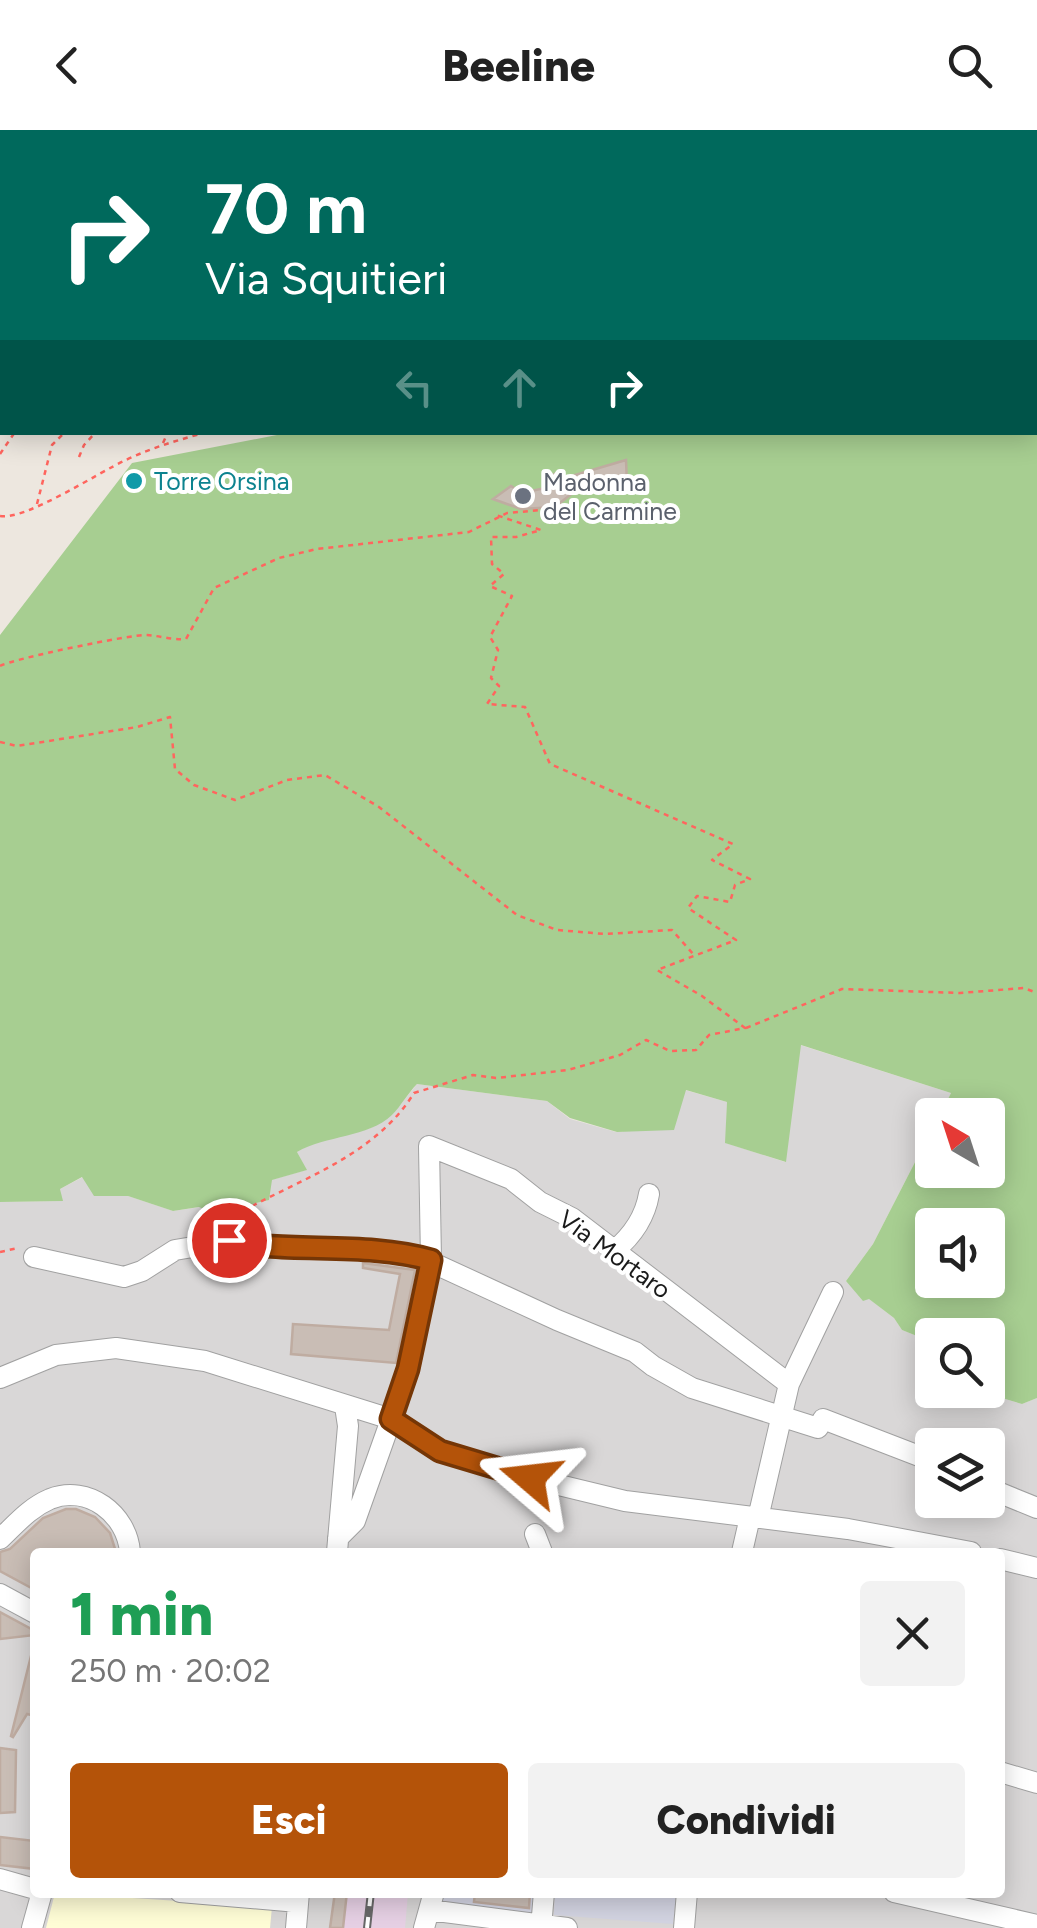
<!DOCTYPE html>
<html lang="it">
<head>
<meta charset="utf-8">
<style>
  body { margin:0; font-family:Figtree,sans-serif; background:#f2f2f2; color:#222; height:100vh; display:flex; flex-direction:column; font-size:38px; white-space:nowrap }
  * { box-sizing:border-box; margin:0 }
  p { font-size:32px; color:#767676 }
  .icon { flex:none; width:55px; height:55px; fill:none; stroke:currentColor; stroke-width:2; stroke-linecap:round; stroke-linejoin:round }
  .map { position:relative; flex:1; overflow:hidden }
  .sheet { position:absolute; left:30px; top:1418px; width:975px; height:350px; display:flex; flex-direction:column; background:#fff; border-radius:10px; box-shadow:0 5px 25px #0003 }
  .sheet>* { flex:none }
  .hud { position:absolute; left:0px; top:0px; width:1038px; height:305px; box-shadow:0 5px 25px #0003; background:#00695c; color:#fff; overflow:hidden }
  .needle { width:65px; rotate:321deg }
  .fabs { position:absolute; left:915px; top:968px; display:grid; gap:20px }
  .fabs a { display:grid; place-items:center; width:90px; height:90px; border-radius:10px; background:#fff; box-shadow:0 5px 25px #0003; font-size:50px }
  .pin { position:absolute; display:grid; place-items:center; width:85px; height:85px; color:#fff; margin:-42px; border:5px solid #fff; border-radius:50%; box-shadow:0 2px 10px #0007 }
  .me { position:absolute; width:110px; margin:-55px; rotate:287deg; stroke-linejoin:round; filter:drop-shadow(0 0 8px #0008) }
  .turn { display:flex; align-items:center; gap:35px; height:210px; padding:0 40px; font-size:45px }
  .turn .icon { width:130px; height:130px; stroke-width:2.5 }
  .turn b { display:block; font-size:70px; line-height:85px }
  .lanes { display:flex; align-items:center; height:95px; padding:0 40px; background:#0003; justify-content:center; gap:50px; direction:ltr }
  .lanes .off { opacity:.35 }
  .round { display:grid; place-items:center; flex:none; width:105px; height:105px; border-radius:10px; background:#f2f2f2 }
  .summary { display:flex; align-items:center; justify-content:space-between; height:170px; padding:0 40px }
  h1 { font-size:60px; font-weight:800; line-height:75px; color:#1e9e55 }
  .primary-button { display:flex; gap:20px; margin-top:auto; padding:20px 40px }
  .primary-button a { flex:1; height:115px; border-radius:10px; background:#b45309; color:#fff; font-size:40px; font-weight:800; line-height:115px; text-align:center }
  .primary-button a+a { background:#f2f2f2; color:#222 }
  header { display:flex; justify-content:space-between; align-items:center; height:130px; padding:0 40px; background:#fff; font-size:45px; font-weight:800 }
  .map>svg:first-child { display:block }
  .residential { fill:#d9d7d7; fill-rule:evenodd }
  .industrial { fill:#e6d0e4 }
  .education { fill:#fffdd6 }
  .forest { fill:#a7ce91; fill-rule:evenodd }
  .plaza { fill:#d3d4e2 }
  .building { fill:#c9bdb5; stroke:#bfaca1; stroke-width:2.5 }
  .lines { fill:none; stroke-linecap:round; stroke-linejoin:round }
  .minor-casing { stroke:#a1a1a1; stroke-width:22 }
  .path { stroke:#ff655e; stroke-width:2.5; stroke-dasharray:5 5; stroke-linecap:butt }
  .minor { stroke:#fff; stroke-width:20 }
  .rail-casing { stroke:#686868; stroke-width:8 }
  .rail { stroke:#fff; stroke-width:4; stroke-dasharray:11; stroke-linecap:butt }
  .route-casing { stroke:#753606; stroke-width:25 }
  .route { stroke:#b45309; stroke-width:18 }
  .culture-dot { fill:#0f9aa8; stroke:#fff; stroke-width:4 }
  .worship-dot { fill:#6b7280; stroke:#fff; stroke-width:4 }
  .labels { text-anchor:middle; dominant-baseline:central; stroke-width:8; stroke-linejoin:round; paint-order:stroke }
  .culture-label { font-size:25px; fill:#0d838f; stroke:#fff; text-anchor:start }
  .worship-label { font-size:25px; fill:#5b616d; stroke:#fff; text-anchor:start }
  .street-label { font-size:25px; fill:#1a1a1a; stroke:#fff }
</style>
</head>
<body>
<header><svg class="icon" aria-label="back" viewBox="0 0 24 24"><path d="M15 5l-7 7 7 7"/></svg>Beeline<svg class="icon" aria-label="search" viewBox="0 0 24 24"><circle cx="10" cy="10" r="6"/><path d="M15 15l6 6"/></svg></header>
<div class="map">
<svg width="1037" height="1798" viewBox="0 0 1037 1798">
  <rect width="100%" height="100%" fill="#ede7df"/>
  <path class="residential" d="M 800,915 L 951,963 L 940,985 L 932,985 L 932,999 L 873,1114 L 846,1151 L 894,1188 L 902,1200 L 932,1212 L 932,1260 L 975,1260 L 1022,1274 L 1037,1268 L 1037,1798 L 0,1798 L 0,1072 L 62,1071 L 60,1059 L 83,1047 L 95,1066 L 128,1066 L 173,1081 L 200,1077 L 240,1077 L 268,1070 L 271,1050 L 306,1040 L 297,1022 L 312,1013 L 371,998 L 392,985 L 417,954 L 547,971 L 570,989 L 616,1002 L 622,1002 L 685,960 L 727,972 L 726,1013 L 785,1032 ZM 932,1315 L 988,1315 L 988,1370 L 932,1370 ZM 35,1422 L 1000,1422 L 1000,1762 L 35,1762 Z"/>
  <path class="industrial" d="M 335,1763 L 408,1763 L 405,1798 L 330,1798 Z"/>
  <path class="education" d="M 55,1763 L 272,1777 L 270,1798 L 46,1798 Z"/>
  <path class="forest" d="M 521,0 L 1037,0 L 1037,1268 L 1022,1274 L 975,1260 L 988,1260 L 988,1205 L 932,1205 L 932,1212 L 902,1200 L 894,1188 L 869,1169 L 863,1171 L 846,1151 L 873,1114 L 932,999 L 932,1040 L 988,1040 L 988,985 L 940,985 L 951,963 L 801,915 L 786,1032 L 725,1013 L 727,972 L 686,960 L 674,1000 L 617,1002 L 570,988 L 547,971 L 417,954 C 408,963 401,976 392,985 C 368,1008 326,1005 297,1022 L 307,1040 L 272,1050 L 269,1070 L 240,1077 L 209,1081 L 199,1077 L 173,1081 L 128,1066 L 94,1066 L 82,1047 L 60,1059 L 63,1071 L 0,1072 L 0,505 L 132,333 L 287,303 L 1035,302 L 1035,2 L 518,2 ZM 932,1095 L 988,1095 L 988,1150 L 932,1150 Z"/>
  <path class="plaza" d="M 442,1763 L 534,1763 L 533,1785 L 440,1774 Z
    M 555,1763 L 676,1763 L 673,1794 L 554,1785 Z"/>
  <path class="building" d="M 626,330 L 627,354 L 575,361 L 555,377 L 521,379 L 493,369 L 511,356 L 522,363 L 550,357 L 544,350 L 560,341 L 565,348 Z
    M 363,1133 L 415,1140 L 396,1233 L 291,1224 L 293,1194 L 389,1200 L 400,1144 L 363,1138 Z
    M 66,1379 L 76,1379 L 95,1387 L 110,1403 L 116,1422 L 35,1422 L 35,1460 L 0,1441 L 0,1422 L 10,1419 L 43,1388 Z
    M 0,1482 L 35,1501 L 35,1505 L 0,1509 Z
    M 31,1526 L 35,1527 L 35,1586 L 27,1584 L 13,1607 L 11,1606 Z
    M 0,1618 L 16,1620 L 15,1682 L 0,1683 Z
    M 0,1707 L 35,1711 L 35,1739 L 0,1735 Z
    M 335,1762 L 347,1762 L 343,1798 L 330,1798 Z
    M 475,1762 L 530,1762 L 529,1778 L 474,1772 Z"/>
  <g class="lines">
    <defs>
      <path id="minor" d="M 614,1121 C 632,1106 645,1088 649,1064
        M 34,1127 L 124,1147 L 142,1141 L 175,1120 L 240,1109 L 269,1116 L 372,1120 L 420,1127 L 557,1190 L 635,1222 L 653,1236 L 692,1258 L 818,1298 L 823,1289 L 932,1331
        M 0,1248 L 56,1225 L 116,1218 L 205,1231 L 391,1289 L 440,1321 L 530,1348 L 625,1371 L 848,1399 L 971,1422
        M 988,1358 L 1037,1378
        M 758,1388 L 789,1254 L 833,1162
        M 535,1404 L 542,1422
        M 338,1408 L 355,1391 L 409,1239 L 431,1130 L 429,1016 L 511,1049 L 540,1072 L 572,1088 L 789,1254
        M 0,1409 C 16,1394 29,1378 50,1369 C 88,1354 127,1384 130,1422
        M 337,1422 L 348,1296 L 345,1276
        M 742,1422 L 750,1387
        M 1000,1429 L 1037,1438
        M 0,1464 L 35,1483
        M 1000,1642 L 1037,1653
        M 0,1749 L 35,1759
        M 180,1762 L 298,1772
        M 894,1762 L 1037,1795
        M 429,1780 L 567,1798
        M 32,1798 L 42,1762
        M 296,1798 L 299,1762
        M 424,1798 L 434,1762
        M 541,1798 L 544,1762
        M 684,1798 L 687,1762"/>
    </defs>
    <use href="#minor" class="minor-casing"/>
    <path class="path" d="M 22,2 L 24,0
      M 45,2 L 53,0
      M 396,2 L 397,0
      M 514,2 L 522,0
      M 627,2 L 628,0
      M 755,2 L 759,0
      M 0,21 L 2,20
      M 0,155 L 2,152
      M 0,203 L 2,199
      M 0,261 L 2,257
      M 163,313 L 168,302
      M 0,324 L 15,302
      M 79,327 L 84,315 L 96,302
      M 37,374 L 52,315 L 65,302
      M 0,386 C 25,391 99,342 126,330 C 153,317 179,310 207,302
      M 0,536 C 12,529 132,504 147,505 C 161,506 171,510 186,509 L 214,458 L 279,428 L 317,419 L 469,402 L 507,383 L 542,380
      M 0,612 L 17,616 L 137,597 L 170,587 L 175,639 L 194,655 L 235,670 L 287,650 L 325,645 L 379,677 L 517,785 L 557,800 L 605,804 L 672,800 L 694,825
      M 746,898 L 842,859 L 960,863 L 1024,858 L 1037,863
      M 240,1092 L 254,1075 C 312,1045 378,1021 414,963 L 473,945 L 496,948 L 568,940 L 620,925 L 646,910 L 670,921 L 696,920 L 709,905 L 745,898 L 702,866 L 657,840 L 736,810 L 688,778 L 697,766 L 730,772 L 735,755 L 750,749 L 712,730 L 733,714 L 550,634 L 525,577 L 487,574 L 499,556 L 491,548 L 498,520 L 490,507 L 512,466 L 490,456 L 504,444 L 492,434 L 491,407 L 516,407 L 541,400 L 496,385
      M 0,1122 L 18,1118"/>
    <use href="#minor" class="minor"/>
    <defs>
      <path id="rail" d="M 367,1798 L 371,1762"/>
    </defs>
    <use href="#rail" class="rail-casing"/>
    <use href="#rail" class="rail"/>
  </g>
  <g class="lines">
    <defs>
      <path id="route" d="M 229,1110 C 242,1108 253,1115 267,1116 C 321,1120 379,1115 431,1130 L 408,1239 L 391,1289 L 440,1321 L 530,1348"/>
    </defs>
    <use href="#route" class="route-casing"/>
    <use href="#route" class="route"/>
  </g>
  <circle class="culture-dot" cx="134" cy="351" r="10"/>
  <circle class="worship-dot" cx="523" cy="366" r="10"/>
  <g class="labels">
    <g class="culture-label">
      <text x="154" y="351">Torre Orsina</text>
    </g>
    <g class="worship-label">
      <text x="543" y="352">Madonna<tspan x="543" dy="29">del Carmine</tspan></text>
    </g>
    <g class="street-label">
      <text transform="translate(615 1124) rotate(36)">Via Mortaro</text>
    </g>
  </g>
</svg>
<div class="fabs">
<a><svg class="needle" viewBox="-14 -14 28 28"><path d="M0-13l5 13h-10z" fill="#e53935"/><path d="M0 13l5-13h-10z" fill="#767676"/></svg></a>
<a><svg class="icon" aria-label="sound" viewBox="0 0 24 24"><path d="M4 9h4l5-4v14l-5-4H4zM17 9q2 3 0 6"/></svg></a>
<a><svg class="icon" aria-label="search" viewBox="0 0 24 24"><circle cx="10" cy="10" r="6"/><path d="M15 15l6 6"/></svg></a>
<a><svg class="icon" aria-label="layers" viewBox="0 0 24 24"><path d="M12 4l9 5-9 5-9-5zM3 14l9 5 9-5"/></svg></a>
</div>
<div class="pin" style="left:229px;top:1110px;background:#d93025"><svg class="icon" aria-label="arrive" viewBox="0 0 24 24"><path d="M6 21V4h12l-3 4 3 4H6"/></svg></div>
<svg class="me" style="left:530px;top:1348px" viewBox="-20 -20 40 40"><path d="M0-17L14 15 0 8-14 15z" fill="#b45309" stroke="#fff" stroke-width="4"/></svg>
<div class="hud">
<div class="turn"><svg class="icon" aria-label="right" viewBox="0 0 24 24"><path d="M7 20v-9h11M14 6l5 5-5 5"/></svg><div><b>70 m</b>Via Squitieri</div></div>
<div class="lanes"><svg class="icon off" aria-label="left" viewBox="0 0 24 24"><path d="M17 20v-9H6M10 6l-5 5 5 5"/></svg><svg class="icon off" aria-label="ahead" viewBox="0 0 24 24"><path d="M12 20V5M6 11l6-6 6 6"/></svg><svg class="icon" aria-label="right" viewBox="0 0 24 24"><path d="M7 20v-9h11M14 6l5 5-5 5"/></svg></div>
</div>
<section class="sheet">
<div class="summary"><div><h1>1 min</h1><p>250 m · 20:02</p></div><a class="round"><svg class="icon" aria-label="close" viewBox="0 0 24 24"><path d="M6 6l12 12M18 6L6 18"/></svg></a></div>
<div class="primary-button"><a>Esci</a><a>Condividi</a></div>
</section>
</div>
</body>
</html>
